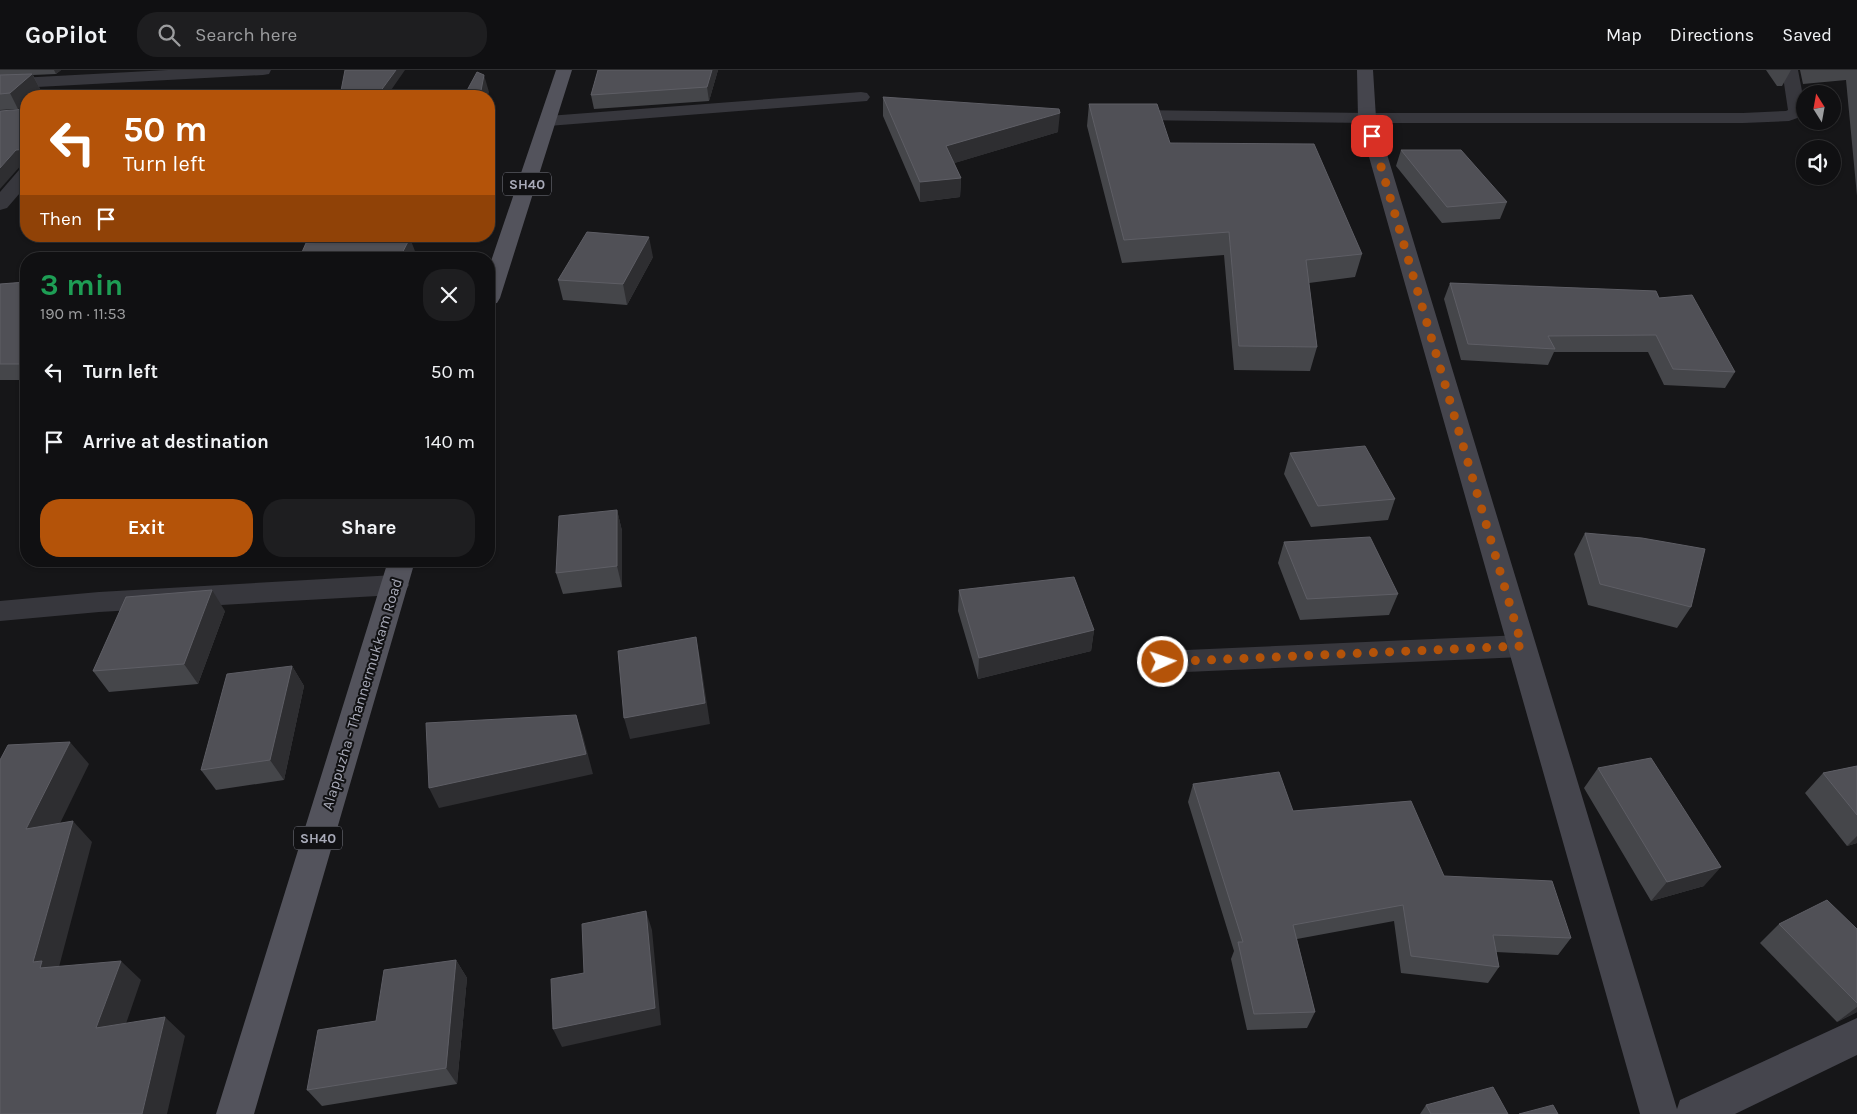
<!DOCTYPE html>
<html lang="en">
<head>
<meta charset="utf-8">
<style>
  body { margin:0; font-family:Karla,sans-serif; background:#1e1e20; color:#f1f3f6; height:100vh; display:flex; flex-direction:column; font-size:19px; white-space:nowrap }
  * { box-sizing:border-box; margin:0 }
  p { font-size:16px; color:#9c9d9f }
  .icon { flex:none; width:28px; height:28px; fill:none; stroke:currentColor; stroke-width:2; stroke-linecap:round; stroke-linejoin:round }
  .map { position:relative; flex:1; overflow:hidden }
  .side { position:absolute; left:20px; top:182px; width:475px; height:315px; display:flex; flex-direction:column; background:#101012; border-radius:20px; box-shadow:0 1px 4px #0004,0 0 0 1px #303032 }
  .side>* { flex:none }
  .hud { position:absolute; left:20px; top:20px; width:475px; height:152px; border-radius:20px; box-shadow:0 1px 4px #0004,0 0 0 1px #303032; background:#b45309; color:#fff; overflow:hidden }
  .needle { width:32px; rotate:349deg }
  .controls { position:absolute; left:1796px; top:15px; display:grid; gap:10px }
  .controls a { display:grid; place-items:center; width:45px; height:45px; border-radius:50%; background:#101012; box-shadow:0 1px 4px #0004,0 0 0 1px #303032; font-size:25px }
  .pin { position:absolute; display:grid; place-items:center; width:42px; height:42px; color:#fff; margin:-21px; border-radius:10px; box-shadow:0 2px 8px #0006 }
  .me { position:absolute; width:55px; margin:-28px; rotate:87deg; stroke-linejoin:round; filter:drop-shadow(0 0 4px #0008) }
  .turn { display:flex; align-items:center; gap:18px; height:105px; padding:0 20px; font-size:22px }
  .turn .icon { width:65px; height:65px; stroke-width:2.5 }
  .turn b { display:block; font-size:35px; line-height:42px }
  .then { display:flex; align-items:center; height:48px; padding:0 20px; background:#0003; gap:10px; font-size:19px }
  .round { display:grid; place-items:center; flex:none; width:52px; height:52px; border-radius:20px; background:#1e1e20 }
  .head { display:flex; align-items:center; justify-content:space-between; height:85px; padding:0 20px }
  h1 { font-size:30px; font-weight:700; line-height:38px; color:#1e9e55 }
  .button { display:flex; gap:10px; margin-top:auto; padding:10px 20px }
  .button a { flex:1; height:58px; border-radius:20px; background:#b45309; color:#fff; font-size:20px; font-weight:700; line-height:58px; text-align:center }
  .button a+a { background:#1e1e20; color:#f1f3f6 }
  ul { padding:0; list-style:none }
  li { display:flex; align-items:center; gap:15px; height:70px; padding:0 20px }
  li div { flex:1 }
  li b { display:block; font-size:19px }
  li em { font-style:normal }
  header { display:flex; align-items:center; gap:30px; box-sizing:border-box; height:70px; padding:0 25px; background:#101012; border-bottom:1px solid #303032 }
  header strong { font-size:24px }
  nav { display:flex; gap:28px; margin-inline-start:auto; font-size:18px }
  .search { width:350px; height:45px; background:#1e1e20; display:flex; align-items:center; gap:12px; box-sizing:border-box; padding:0 18px; border-radius:20px; color:#9c9d9f; font-size:19px }
  .map>svg:first-child { display:block }
  .lines { fill:none; stroke-linecap:round; stroke-linejoin:round }
  .street { fill:#37373d; fill-rule:evenodd }
  .secondary { fill:#45454d; fill-rule:evenodd }
  .primary { fill:#53535c; fill-rule:evenodd }
  .wall { fill:#45464a }
  .shaded-wall { fill:#2e2e31 }
  .building { fill:#505056; stroke:#5e5e65 }
  .route { stroke:#b45309; stroke-width:9; stroke-dasharray:0 16.2 }
  .labels { text-anchor:middle; dominant-baseline:central; stroke-width:4; stroke-linejoin:round; paint-order:stroke }
  .shield { fill:#111113; stroke:#7b7c86; stroke-width:1 }
  .shield-label { font-size:14px; font-weight:bold; fill:#a8aab8 }
  .street-label { font-size:15px; fill:#a8aab8; stroke:#111113 }
</style>
</head>
<body>
<header>
<strong>GoPilot</strong>
<div class="search"><svg class="icon" aria-label="search" viewBox="0 0 24 24"><circle cx="10" cy="10" r="6"/><path d="M15 15l6 6"/></svg>Search here</div>
<nav><a>Map</a><a>Directions</a><a>Saved</a></nav>
</header>
<div class="map">
<svg width="1857" height="1044" viewBox="0 0 1857 1044">
  <rect width="100%" height="100%" fill="#161618"/>
  <g class="lines">
    <path class="street" d="M 168,0 L 271,0 L 269,4 L 263,5 L 0,19 L 0,9 Z
      M 1782,0 L 1798,0 L 1805,37 L 1803,46 L 1789,51 L 1743,53 L 1367,53 L 1134,50 L 1128,49 L 1125,45 L 1128,41 L 1134,40 L 1367,43 L 1743,43 L 1786,41 L 1788,40 Z
      M 861,22 L 867,23 L 870,27 L 867,31 L 548,56 L 542,55 L 539,51 L 542,47 L 548,46 Z
      M 26,98 L 26,116 L 7,138 L 0,140 L 0,122 L 19,100 Z
      M 395,505 L 405,508 L 409,515 L 405,522 L 395,525 L 99,542 L 0,551 L 0,531 L 99,522 Z
      M 1522,565 L 1532,568 L 1536,576 L 1532,584 L 1522,587 L 1163,603 L 1153,600 L 1149,592 L 1153,584 L 1163,581 Z"/>
    <path class="secondary" d="M 1357,0 L 1373,0 L 1376,48 L 1677,1039 L 1680,1030 L 1857,948 L 1857,985 L 1735,1044 L 1640,1044 L 1358,48 Z"/>
    <path class="primary" d="M 556,0 L 572,0 L 500,228 L 497,233 L 489,234 L 489,197 Z
      M 388,491 L 415,491 L 254,1044 L 216,1044 Z"/>
  </g>
  <path class="wall" d="M 0,0 L 61,0 L 56,4 L 33,5 L 40,19 L 32,26 L 26,26 L 18,39 L 0,40 Z
    M 598,0 L 718,0 L 709,31 L 594,39 L 591,25 Z
    M 1766,0 L 1791,0 L 1782,16 L 1777,16 Z
    M 1800,0 L 1857,0 L 1857,126 L 1846,10 L 1803,14 Z
    M 883,27 L 1058,62 L 954,93 L 961,108 L 960,127 L 920,132 L 883,46 Z
    M 1089,34 L 1170,73 L 1362,184 L 1355,207 L 1309,213 L 1317,277 L 1310,301 L 1234,300 L 1224,185 L 1122,193 L 1087,56 Z
    M 1401,80 L 1507,132 L 1500,149 L 1442,153 L 1396,96 Z
    M 653,187 L 627,235 L 563,230 L 558,210 Z
    M 26,212 L 26,310 L 0,310 L 0,214 Z
    M 1450,213 L 1659,228 L 1735,302 L 1725,318 L 1664,315 L 1648,282 L 1554,282 L 1548,295 L 1461,290 L 1444,229 Z
    M 1290,383 L 1395,429 L 1388,450 L 1311,457 L 1284,404 Z
    M 617,440 L 622,461 L 622,517 L 563,524 L 556,503 Z
    M 1585,463 L 1691,537 L 1677,558 L 1588,535 L 1574,484 Z
    M 1284,472 L 1398,524 L 1389,545 L 1300,550 L 1278,493 Z
    M 959,520 L 1094,560 L 1091,581 L 978,609 L 958,541 Z
    M 225,541 L 198,614 L 109,622 L 93,601 Z
    M 292,596 L 304,616 L 284,710 L 216,720 L 201,700 Z
    M 1857,696 L 1857,773 L 1847,776 L 1805,723 L 1823,703 Z
    M 1598,698 L 1704,816 L 1651,831 L 1584,718 Z
    M 1193,714 L 1293,741 L 1444,806 L 1571,868 L 1558,885 L 1496,882 L 1499,897 L 1488,913 L 1401,903 L 1394,851 L 1297,869 L 1315,942 L 1307,958 L 1247,960 L 1231,889 L 1234,881 L 1188,732 Z
    M 1779,854 L 1857,859 L 1857,942 L 1837,952 L 1760,873 Z
    M 456,890 L 467,908 L 457,1014 L 322,1036 L 307,1020 L 376,951 Z
    M 1426,1035 L 1508,1044 L 1420,1044 Z"/>
  <path class="shaded-wall" d="M 54,0 L 61,0 L 56,4 Z
    M 396,0 L 405,0 L 387,26 L 377,26 Z
    M 712,0 L 718,0 L 709,31 L 707,17 Z
    M 32,4 L 40,19 L 32,26 L 26,26 L 26,31 L 18,39 L 10,23 Z
    M 484,5 L 489,22 L 488,26 L 480,26 Z
    M 1060,43 L 1058,62 L 945,96 L 946,76 Z
    M 26,79 L 26,92 L 23,93 L 0,119 L 0,98 L 16,80 Z
    M 961,108 L 960,127 L 920,132 L 920,112 Z
    M 649,167 L 653,187 L 627,235 L 623,214 Z
    M 410,168 L 418,189 L 399,189 Z
    M 617,440 L 622,461 L 622,517 L 617,496 Z
    M 212,520 L 225,541 L 198,614 L 184,594 Z
    M 1094,560 L 1091,581 L 978,609 L 979,588 Z
    M 696,567 L 700,588 L 710,654 L 630,669 L 624,648 Z
    M 292,596 L 304,616 L 284,710 L 270,690 Z
    M 576,645 L 583,666 L 593,704 L 439,738 L 429,718 Z
    M 70,672 L 89,694 L 47,780 L 26,759 Z
    M 73,751 L 92,772 L 55,912 L 33,892 Z
    M 1857,766 L 1857,773 L 1847,776 Z
    M 1721,797 L 1704,816 L 1651,831 L 1667,812 Z
    M 646,841 L 652,860 L 661,955 L 562,977 L 553,959 Z
    M 456,890 L 467,908 L 457,1014 L 446,998 Z
    M 121,891 L 141,910 L 118,977 L 96,958 Z
    M 1857,937 L 1857,942 L 1837,952 Z
    M 165,947 L 185,966 L 167,1044 L 142,1044 Z"/>
  <path class="building" d="M 345,0 L 396,0 L 377,26 L 340,26 Z
    M 598,0 L 712,0 L 707,17 L 591,25 Z
    M 477,2 L 484,5 L 480,26 L 464,26 Z
    M 32,4 L 10,23 L 0,24 L 0,5 Z
    M 883,27 L 1059,39 L 1060,43 L 946,76 L 961,108 L 920,112 Z
    M 1089,34 L 1157,34 L 1170,73 L 1314,74 L 1362,184 L 1306,190 L 1317,277 L 1239,276 L 1229,162 L 1124,170 Z
    M 26,39 L 26,79 L 16,80 L 0,98 L 0,41 Z
    M 1401,80 L 1461,80 L 1507,132 L 1447,137 Z
    M 587,162 L 649,167 L 623,214 L 558,210 Z
    M 410,168 L 399,189 L 299,189 L 306,173 Z
    M 26,212 L 26,294 L 0,294 L 0,214 Z
    M 1450,213 L 1656,221 L 1659,228 L 1692,225 L 1735,302 L 1673,299 L 1656,265 L 1548,266 L 1555,279 L 1468,274 Z
    M 1365,376 L 1395,429 L 1318,436 L 1290,383 Z
    M 617,440 L 617,496 L 556,503 L 559,446 Z
    M 1585,463 L 1642,468 L 1705,479 L 1691,537 L 1600,514 Z
    M 1370,467 L 1398,524 L 1307,529 L 1284,472 Z
    M 1074,507 L 1094,560 L 979,588 L 959,520 Z
    M 212,520 L 184,594 L 93,601 L 126,527 Z
    M 696,567 L 705,633 L 624,648 L 618,581 Z
    M 292,596 L 270,690 L 201,700 L 227,604 Z
    M 576,645 L 586,684 L 429,718 L 426,653 Z
    M 70,672 L 26,759 L 73,751 L 33,892 L 42,891 L 40,898 L 121,891 L 96,958 L 165,947 L 142,1044 L 0,1044 L 0,690 L 8,675 Z
    M 1651,688 L 1721,797 L 1667,812 L 1598,698 Z
    M 1857,696 L 1857,745 L 1823,703 Z
    M 1279,702 L 1293,741 L 1411,731 L 1444,806 L 1552,811 L 1571,868 L 1493,865 L 1499,897 L 1411,886 L 1403,835 L 1293,855 L 1315,942 L 1254,944 L 1238,872 L 1243,872 L 1193,714 Z
    M 1827,830 L 1857,859 L 1857,933 L 1779,854 Z
    M 646,841 L 655,938 L 553,959 L 551,909 L 584,903 L 582,854 Z
    M 456,890 L 446,998 L 307,1020 L 318,960 L 376,951 L 384,900 Z
    M 1493,1017 L 1508,1044 L 1431,1044 L 1426,1035 Z
    M 1553,1035 L 1558,1044 L 1519,1044 Z"/>
  <g class="lines">
    <path class="route" d="M 1163,592 L 1522,576 L 1372,66"/>
  </g>
  <g class="labels">
    <g class="shield">
      <rect x="503" y="102.5" width="48" height="23" rx="4"/>
      <rect x="294" y="756.5" width="48" height="23" rx="4"/>
    </g>
    <g class="shield-label">
      <text x="527" y="114">SH40</text>
      <text x="318" y="768">SH40</text>
    </g>
    <g class="street-label">
      <text transform="translate(362 624) rotate(-73)">Alappuzha - Thannermukkam Road</text>
    </g>
  </g>
</svg>
<div class="controls">
<a><svg class="needle" viewBox="-14 -14 28 28"><path d="M0-13l5 13h-10z" fill="#e53935"/><path d="M0 13l5-13h-10z" fill="#9c9d9f"/></svg></a>
<a><svg class="icon" aria-label="sound" viewBox="0 0 24 24"><path d="M4 9h4l5-4v14l-5-4H4zM17 9q2 3 0 6"/></svg></a>
</div>
<div class="pin" style="left:1372px;top:66px;background:#d93025"><svg class="icon" aria-label="arrive" viewBox="0 0 24 24"><path d="M6 21V4h12l-3 4 3 4H6"/></svg></div>
<svg class="me" style="left:1163px;top:592px" viewBox="-20 -20 40 40"><circle r="17" fill="#b45309" stroke="#fff" stroke-width="3"/><path d="M0-11L8 9 0 5-8 9z" fill="#fff"/></svg>
<div class="hud">
<div class="turn"><svg class="icon" aria-label="left" viewBox="0 0 24 24"><path d="M17 20v-9H6M10 6l-5 5 5 5"/></svg><div><b>50 m</b>Turn left</div></div>
<div class="then">Then<svg class="icon" aria-label="arrive" viewBox="0 0 24 24"><path d="M6 21V4h12l-3 4 3 4H6"/></svg></div>
</div>
<section class="side">
<div class="head"><div><h1>3 min</h1><p>190 m · 11:53</p></div><a class="round"><svg class="icon" aria-label="close" viewBox="0 0 24 24"><path d="M6 6l12 12M18 6L6 18"/></svg></a></div>
<ul>
<li><svg class="icon" aria-label="left" viewBox="0 0 24 24"><path d="M17 20v-9H6M10 6l-5 5 5 5"/></svg><div><b>Turn left</b></div><em>50 m</em></li>
<li><svg class="icon" aria-label="arrive" viewBox="0 0 24 24"><path d="M6 21V4h12l-3 4 3 4H6"/></svg><div><b>Arrive at destination</b></div><em>140 m</em></li>
</ul>
<div class="button"><a>Exit</a><a>Share</a></div>
</section>
</div>
</body>
</html>
